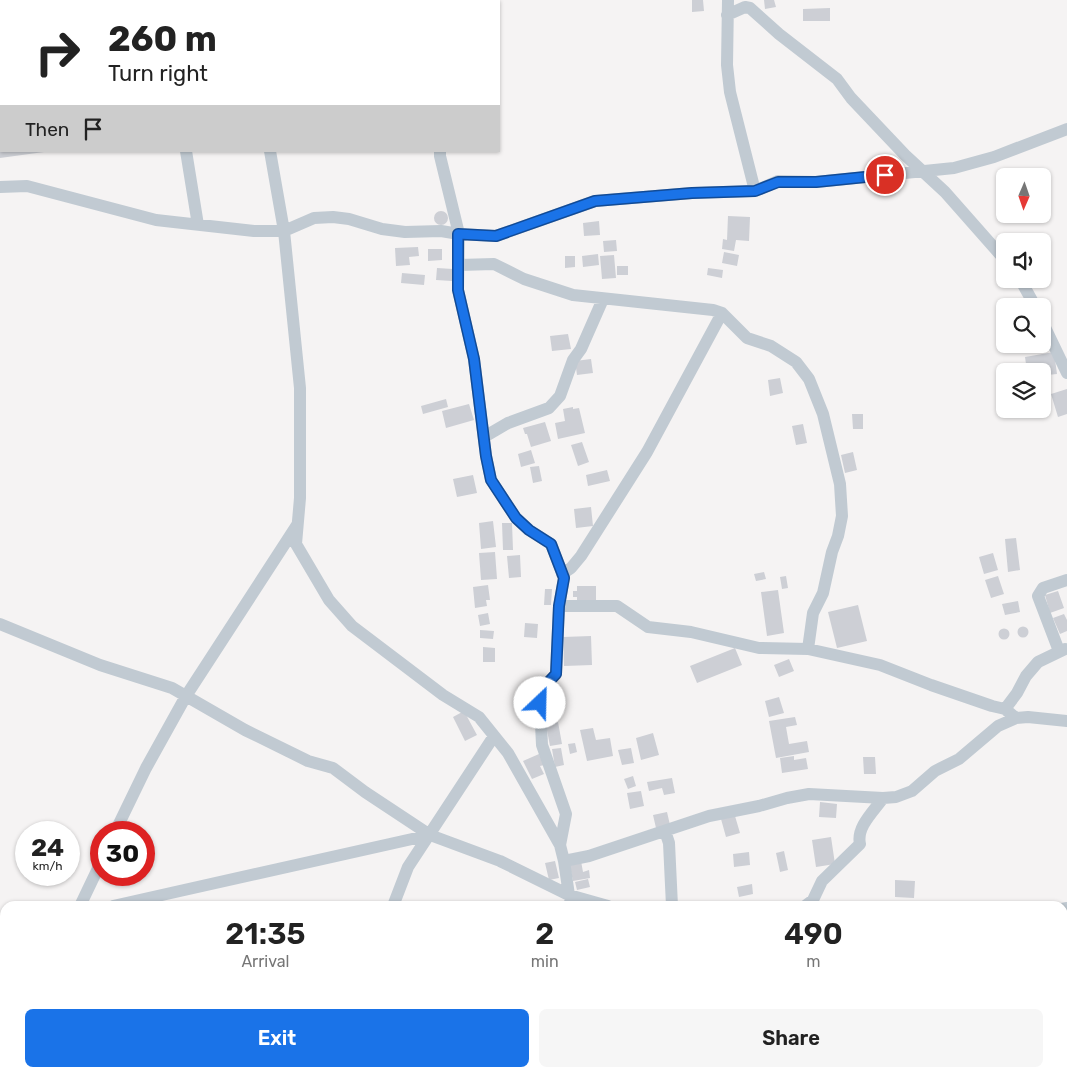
<!DOCTYPE html>
<html lang="en">
<head>
<meta charset="utf-8">
<style>
  body { margin:0; font-family:Rubik,sans-serif; background:#f6f6f6; color:#222; height:100vh; display:flex; flex-direction:column; font-size:19px; white-space:nowrap }
  * { box-sizing:border-box; margin:0 }
  p { font-size:16px; color:#767676 }
  .icon { flex:none; width:28px; height:28px; fill:none; stroke:currentColor; stroke-width:2; stroke-linecap:round; stroke-linejoin:round }
  .map { position:relative; flex:1; overflow:hidden }
  .details { position:absolute; left:0px; top:901px; width:1068px; height:176px; display:flex; flex-direction:column; background:#fff; border-radius:15px 15px 0 0; box-shadow:0 1px 4px #0004 }
  .details>* { flex:none }
  .guide { position:absolute; left:0px; top:0px; width:500px; height:152px; box-shadow:0 1px 4px #0004; background:#fff; color:#222; overflow:hidden }
  .needle { width:32px; rotate:182deg }
  .tools { position:absolute; left:996px; top:168px; display:grid; gap:10px }
  .tools a { display:grid; place-items:center; width:55px; height:55px; border-radius:8px; background:#fff; box-shadow:0 1px 4px #0004; font-size:25px }
  .speed { position:absolute; left:15px; top:821px; display:flex; gap:10px; font-size:25px; font-weight:700; text-align:center }
  .speed>* { display:grid; place-content:center; width:65px; height:65px; border-radius:50%; background:#fff; box-shadow:0 1px 4px #0004; line-height:1 }
  .speed small { font-size:12px; font-weight:400 }
  .speed .limit { border:8px solid #d22; background:#fff; color:#111 }
  .pin { position:absolute; display:grid; place-items:center; width:42px; height:42px; color:#fff; margin:-21px; border:2px solid #fff; border-radius:50%; box-shadow:0 1px 5px #0007 }
  .me { position:absolute; width:55px; margin:-28px; rotate:24deg; stroke-linejoin:round; filter:drop-shadow(0 0 4px #0008) }
  .turn { display:flex; align-items:center; gap:18px; height:105px; padding:0 25px; font-size:22px }
  .turn .icon { width:65px; height:65px; stroke-width:2.5 }
  .turn b { display:block; font-size:35px; line-height:42px }
  .then { display:flex; align-items:center; height:48px; padding:0 25px; background:#0003; gap:10px; font-size:19px }
  .eta { display:flex; justify-content:space-evenly; align-items:center; height:85px; text-align:center }
  .eta b { font-size:30px; font-weight:600; line-height:35px }
  .cta { display:flex; gap:10px; margin-top:auto; padding:10px 25px }
  .cta a { flex:1; height:58px; border-radius:8px; background:#1a73e8; color:#fff; font-size:20px; font-weight:600; line-height:58px; text-align:center }
  .cta a+a { background:#f6f6f6; color:#222 }
  .map>svg:first-child { display:block }
  .building { fill:#cdcfd5 }
  .lines { fill:none; stroke-linecap:round; stroke-linejoin:round }
  .street { stroke:#c1cad2; stroke-width:12 }
  .route-casing { stroke:#114b97; stroke-width:12 }
  .route { stroke:#1a73e8; stroke-width:9 }
</style>
</head>
<body>
<div class="map">
<svg width="1067" height="1077" viewBox="0 0 1067 1077">
  <rect width="100%" height="100%" fill="#f5f3f3"/>
  <path class="building" d="M 692,0 L 703,0 L 704,11 L 692,12 Z
    M 764,0 L 774,0 L 776,7 L 765,9 Z
    M 830,8 L 830,21 L 803,21 L 803,9 Z
    M 0,151 L 44,151 L 44,152 L 0,158 Z
    M434 218a7 7 0 1 1 14 0a7 7 0 1 1-14 0Z
    M 728,216 L 750,217 L 749,241 L 736,240 L 734,251 L 722,249 L 723,239 L 727,240 Z
    M 599,221 L 600,235 L 584,236 L 583,223 Z
    M 616,240 L 617,251 L 604,252 L 603,241 Z
    M 418,247 L 419,256 L 409,257 L 410,265 L 396,266 L 395,248 Z
    M 428,249 L 442,249 L 442,260 L 428,261 Z
    M 724,252 L 739,255 L 737,266 L 722,263 Z
    M 598,254 L 599,265 L 583,267 L 582,256 Z
    M 614,255 L 616,278 L 602,279 L 600,256 Z
    M 565,256 L 575,256 L 575,267 L 565,268 Z
    M 617,266 L 628,266 L 628,275 L 617,275 Z
    M 437,268 L 453,269 L 452,281 L 436,280 Z
    M 708,268 L 723,270 L 722,278 L 707,275 Z
    M 402,273 L 425,275 L 424,285 L 401,283 Z
    M 568,334 L 571,349 L 552,351 L 550,336 Z
    M 1054,352 L 1057,374 L 1047,375 L 1046,366 L 1037,367 L 1038,371 L 1027,371 L 1025,357 Z
    M 591,359 L 593,373 L 577,375 L 575,361 Z
    M 780,378 L 783,393 L 770,396 L 768,380 Z
    M 1067,389 L 1067,414 L 1058,417 L 1051,394 Z
    M 446,399 L 448,407 L 423,414 L 421,406 Z
    M 469,404 L 474,420 L 446,428 L 442,411 Z
    M 573,407 L 573,409 L 579,408 L 585,433 L 558,439 L 555,423 L 565,421 L 563,409 Z
    M 852,414 L 863,414 L 863,429 L 853,429 Z
    M 545,422 L 551,441 L 531,447 L 527,434 L 525,434 L 523,428 Z
    M 803,424 L 807,443 L 796,445 L 792,426 Z
    M 582,442 L 589,462 L 578,466 L 571,445 Z
    M 531,450 L 535,463 L 521,467 L 518,454 Z
    M 853,452 L 857,470 L 845,473 L 841,455 Z
    M 539,466 L 542,481 L 533,483 L 530,467 Z
    M 607,470 L 610,481 L 588,486 L 586,475 Z
    M 473,475 L 477,493 L 457,497 L 453,479 Z
    M 591,507 L 593,526 L 576,528 L 574,509 Z
    M 493,521 L 496,547 L 481,549 L 479,523 Z
    M 502,523 L 512,523 L 513,550 L 503,550 Z
    M 1016,538 L 1020,570 L 1008,572 L 1005,539 Z
    M 495,552 L 497,579 L 481,580 L 479,553 Z
    M 993,553 L 998,570 L 984,574 L 979,557 Z
    M 520,555 L 521,577 L 509,578 L 507,556 Z
    M 764,572 L 766,579 L 756,581 L 754,574 Z
    M 786,576 L 788,588 L 782,589 L 780,577 Z
    M 998,576 L 1004,594 L 991,598 L 985,580 Z
    M 488,585 L 490,600 L 486,600 L 487,606 L 475,608 L 473,587 Z
    M 577,586 L 596,586 L 596,602 L 577,602 L 577,597 L 573,597 L 573,591 L 577,591 Z
    M 545,589 L 552,589 L 551,605 L 544,605 Z
    M 778,590 L 784,633 L 767,636 L 761,592 Z
    M 1058,591 L 1064,608 L 1050,613 L 1045,595 Z
    M 1018,601 L 1020,612 L 1005,615 L 1002,604 Z
    M 858,605 L 867,641 L 837,648 L 828,612 Z
    M 488,613 L 490,624 L 480,626 L 478,615 Z
    M 1064,614 L 1067,620 L 1067,631 L 1060,634 L 1053,618 Z
    M 525,623 L 538,624 L 537,638 L 524,637 Z
    M1017.5 632a5.5 5.5 0 1 1 11 0a5.5 5.5 0 1 1-11 0Z
    M998.5 634a5.5 5.5 0 1 1 11 0a5.5 5.5 0 1 1-11 0Z
    M 480,630 L 494,631 L 493,639 L 480,638 Z
    M 591,636 L 592,665 L 564,666 L 563,637 Z
    M 483,647 L 495,648 L 495,662 L 483,662 Z
    M 735,648 L 742,665 L 697,683 L 690,666 Z
    M 789,659 L 794,671 L 779,677 L 774,665 Z
    M 779,697 L 784,713 L 769,717 L 765,701 Z
    M 464,711 L 477,735 L 465,741 L 453,717 Z
    M 795,717 L 797,725 L 786,727 L 789,744 L 807,741 L 809,752 L 776,758 L 769,721 Z
    M 558,722 L 562,744 L 550,746 L 546,725 Z
    M 593,728 L 596,740 L 610,738 L 613,756 L 587,761 L 580,730 Z
    M 653,733 L 659,755 L 641,760 L 636,738 Z
    M 575,743 L 577,752 L 570,754 L 568,744 Z
    M 561,748 L 564,765 L 555,767 L 552,749 Z
    M 631,748 L 634,763 L 622,765 L 618,750 Z
    M 539,754 L 544,765 L 540,766 L 544,774 L 532,779 L 523,761 Z
    M 794,756 L 794,760 L 806,758 L 808,769 L 782,773 L 780,758 Z
    M 863,757 L 875,757 L 876,774 L 864,774 Z
    M 633,776 L 636,786 L 628,789 L 624,779 Z
    M 672,778 L 675,793 L 664,795 L 662,788 L 649,791 L 647,782 Z
    M 641,791 L 644,806 L 630,809 L 627,793 Z
    M 820,802 L 837,804 L 836,818 L 819,817 Z
    M 667,812 L 670,825 L 656,828 L 653,815 Z
    M 735,816 L 740,833 L 726,837 L 721,819 Z
    M 831,837 L 835,864 L 816,867 L 812,840 Z
    M 784,851 L 788,870 L 780,872 L 776,853 Z
    M 749,852 L 750,865 L 734,867 L 733,854 Z
    M 555,861 L 559,878 L 549,880 L 545,863 Z
    M 581,861 L 583,872 L 589,870 L 590,878 L 573,881 L 569,863 Z
    M 588,879 L 590,887 L 577,890 L 575,882 Z
    M 895,880 L 915,881 L 914,898 L 895,897 Z
    M 752,884 L 753,894 L 739,897 L 737,887 Z
    M 562,1072 L 581,1072 L 581,1077 L 562,1077 Z"/>
  <g class="lines">
    <path class="street" d="M 170,0 L 170,1
      M 243,0 L 244,1
      M 728,0 L 727,65 L 730,92 L 755,191
      M 460,1 L 460,0
      M 727,15 L 745,7 L 750,8 L 779,34 L 837,79 L 851,98 L 905,155 L 945,192 L 1005,260
      M 186,151 L 198,225
      M 270,151 L 284,231 L 300,388 L 300,498 L 296,544 L 329,600 L 352,626 L 443,695 L 479,717 L 508,753 L 560,845 L 564,861 L 569,895 L 572,906
      M 440,151 L 440,156 L 459,234 L 458,290 L 474,359 L 486,456 L 491,480 L 516,518 L 529,530 L 551,544 L 564,578 L 559,606 L 556,674 L 542,689 L 540,703 L 542,745 L 566,814 L 560,845
      M 0,187 L 27,186 L 156,220 L 254,231 L 284,231 L 314,218 L 333,217 L 349,219 L 382,229 L 405,232 L 441,231 L 459,234 L 496,236 L 595,201 L 692,193 L 755,191 L 778,181 L 816,182 L 954,168 L 994,157 L 1067,129
      M 459,265 L 494,264 L 524,279 L 573,295 L 713,310 L 722,313 L 747,338 L 771,346 L 796,362 L 809,379 L 823,414 L 840,484 L 842,516 L 838,536 L 832,552 L 823,593 L 813,613 L 808,649
      M 1020,279 L 1035,306
      M 1042,321 L 1067,373
      M 484,437 L 508,423 L 549,408 L 560,396 L 573,360 L 581,349 L 603,299
      M 562,574 L 571,568 L 581,556 L 647,452 L 722,313
      M 559,606 L 617,606 L 648,627 L 691,632 L 759,648 L 808,649 L 880,665 L 931,685 L 992,706 L 1005,709 L 1016,718
      M 0,624 L 100,665 L 172,688 L 245,730 L 308,761 L 333,768 L 365,792 L 430,835 L 500,861 L 569,895 L 608,906
      M 1059,651 L 1038,596 L 1043,588 L 1067,580
      M 1005,709 L 1017,693 L 1026,676 L 1038,662 L 1065,649
      M 665,831 L 669,843 L 672,906
      M 115,832 L 146,768 L 186,696 L 297,525
      M 564,861 L 589,856 L 709,816 L 759,806 L 787,798 L 809,794 L 883,798 L 896,797 L 912,791 L 935,771 L 959,759 L 998,726 L 1016,718 L 1028,717 L 1067,721
      M 80,906 L 101,862
      M 113,906 L 430,835
      M 393,906 L 408,867 L 494,736
      M 805,906 L 813,900 L 822,881 L 860,844 C 856,827 874,811 883,798
      M 1062,909 L 1067,908
      M 1062,933 L 1067,932
      M 0,944 L 5,943
      M 1062,1038 L 1067,1033
      M 26,1072 L 30,1077
      M 642,1072 L 644,1077
      M 1020,1072 L 1030,1077
      M 8,1077 L 10,1072
      M 274,1077 L 277,1072
      M 660,1077 L 692,1072
      M 832,1077 L 833,1072"/>
  </g>
  <g class="lines">
    <defs>
      <path id="route" d="M 540,703 L 542,689 L 556,674 L 559,606 L 564,578 L 551,544 L 529,530 L 516,518 L 491,480 L 486,456 L 474,359 L 458,290 L 458,234 L 496,236 L 595,201 L 692,193 L 755,191 L 778,182 L 816,182 L 885,175"/>
    </defs>
    <use href="#route" class="route-casing"/>
    <use href="#route" class="route"/>
  </g>
</svg>
<div class="tools">
<a><svg class="needle" viewBox="-14 -14 28 28"><path d="M0-13l5 13h-10z" fill="#e53935"/><path d="M0 13l5-13h-10z" fill="#767676"/></svg></a>
<a><svg class="icon" aria-label="sound" viewBox="0 0 24 24"><path d="M4 9h4l5-4v14l-5-4H4zM17 9q2 3 0 6"/></svg></a>
<a><svg class="icon" aria-label="search" viewBox="0 0 24 24"><circle cx="10" cy="10" r="6"/><path d="M15 15l6 6"/></svg></a>
<a><svg class="icon" aria-label="layers" viewBox="0 0 24 24"><path d="M12 4l9 5-9 5-9-5zM3 14l9 5 9-5"/></svg></a>
</div>
<div class="speed"><div>24<small>km/h</small></div><div class="limit">30</div></div>
<div class="pin" style="left:885px;top:175px;background:#d93025"><svg class="icon" aria-label="arrive" viewBox="0 0 24 24"><path d="M6 21V4h12l-3 4 3 4H6"/></svg></div>
<svg class="me" style="left:540px;top:703px" viewBox="-20 -20 40 40"><circle r="19" fill="#fff"/><path d="M0-13L10 11 0 6-10 11z" fill="#1a73e8"/></svg>
<div class="guide">
<div class="turn"><svg class="icon" aria-label="right" viewBox="0 0 24 24"><path d="M7 20v-9h11M14 6l5 5-5 5"/></svg><div><b>260 m</b>Turn right</div></div>
<div class="then">Then<svg class="icon" aria-label="arrive" viewBox="0 0 24 24"><path d="M6 21V4h12l-3 4 3 4H6"/></svg></div>
</div>
<section class="details">
<div class="eta">
<div><b>21:35</b><p>Arrival</p></div>
<div><b>2</b><p>min</p></div>
<div><b>490</b><p>m</p></div>
</div>
<div class="cta"><a>Exit</a><a>Share</a></div>
</section>
</div>
</body>
</html>
